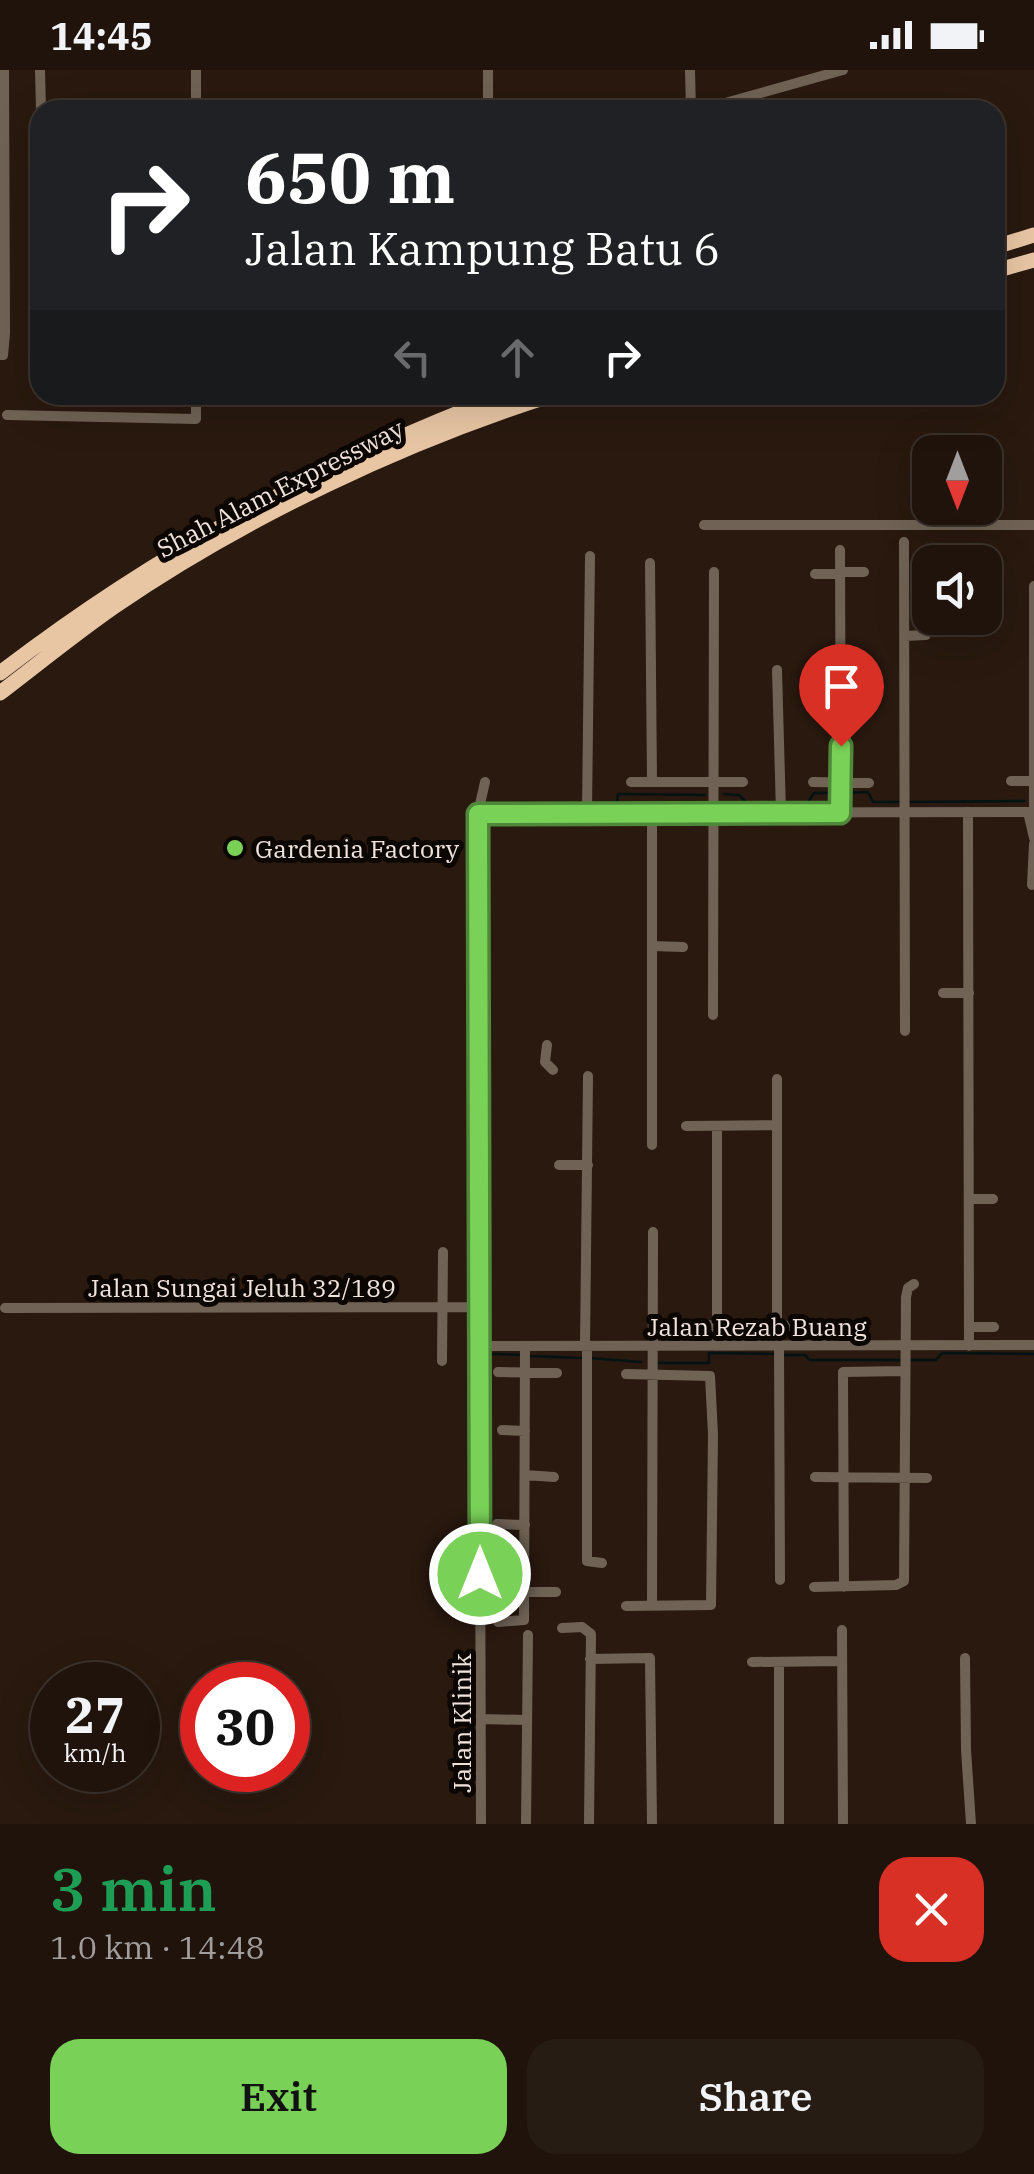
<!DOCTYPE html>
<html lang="en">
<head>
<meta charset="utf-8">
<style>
  body { margin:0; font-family:"IBM Plex Serif",serif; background:#271c14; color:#f1f3f6; height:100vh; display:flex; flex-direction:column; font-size:38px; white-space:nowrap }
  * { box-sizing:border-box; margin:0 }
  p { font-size:32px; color:#a19e9d }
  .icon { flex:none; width:55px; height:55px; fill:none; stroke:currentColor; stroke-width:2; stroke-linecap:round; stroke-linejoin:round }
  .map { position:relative; height:1754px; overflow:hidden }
  .panel { display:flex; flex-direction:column; background:#1f130b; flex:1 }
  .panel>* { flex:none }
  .hud { position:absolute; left:30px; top:30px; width:975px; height:305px; border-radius:30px; box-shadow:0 10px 40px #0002,0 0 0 2px #3c322c; background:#202124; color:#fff; overflow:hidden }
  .needle { width:65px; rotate:180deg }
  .buttons { position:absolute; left:912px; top:365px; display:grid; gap:20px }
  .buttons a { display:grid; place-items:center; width:90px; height:90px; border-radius:20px; background:#1f130b; box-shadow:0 10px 40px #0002,0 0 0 2px #3c322c; font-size:50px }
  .speed { position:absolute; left:30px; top:1592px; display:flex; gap:20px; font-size:50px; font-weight:700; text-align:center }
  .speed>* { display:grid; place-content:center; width:130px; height:130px; border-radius:50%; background:#1f130b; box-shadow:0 10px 40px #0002,0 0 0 2px #3c322c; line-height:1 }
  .speed small { font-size:25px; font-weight:400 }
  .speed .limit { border:15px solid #d22; background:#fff; color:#111 }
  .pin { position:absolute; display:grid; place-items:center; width:85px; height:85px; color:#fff; margin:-102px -42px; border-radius:50% 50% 50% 0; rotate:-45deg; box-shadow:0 0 10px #0007 }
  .pin .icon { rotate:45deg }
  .me { position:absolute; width:110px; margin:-55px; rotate:0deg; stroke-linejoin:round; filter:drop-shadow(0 0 8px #0008) }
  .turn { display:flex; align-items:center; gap:35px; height:210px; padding:0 50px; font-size:45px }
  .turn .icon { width:130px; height:130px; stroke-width:2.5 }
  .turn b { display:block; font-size:70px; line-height:85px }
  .lanes { display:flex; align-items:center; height:95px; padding:0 50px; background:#0003; justify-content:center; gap:50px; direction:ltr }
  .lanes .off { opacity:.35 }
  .round { display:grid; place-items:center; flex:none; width:105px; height:105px; border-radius:30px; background:#271c14 }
  .headline { display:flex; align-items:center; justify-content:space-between; height:170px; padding:0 50px }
  h1 { font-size:60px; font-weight:600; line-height:75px; color:#1e9e55 }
  .primary-button { display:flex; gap:20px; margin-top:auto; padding:20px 50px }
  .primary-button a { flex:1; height:115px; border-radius:30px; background:#79d157; color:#111; font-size:40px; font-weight:600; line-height:115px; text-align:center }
  .primary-button a+a { background:#271c14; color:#f1f3f6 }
  .status { display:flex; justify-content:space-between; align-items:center; height:70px; padding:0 50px; background:#1f130b; direction:ltr }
  .status svg { height:28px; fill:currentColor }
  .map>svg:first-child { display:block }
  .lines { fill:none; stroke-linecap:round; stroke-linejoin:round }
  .stream { stroke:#031314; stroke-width:2.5 }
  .minor { stroke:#706356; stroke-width:10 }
  .highway { stroke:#e8c6a4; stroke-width:15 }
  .route-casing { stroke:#4f8839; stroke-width:25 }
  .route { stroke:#79d157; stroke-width:18 }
  .poi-dot { fill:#79d157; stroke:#0c0603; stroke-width:4 }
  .labels { text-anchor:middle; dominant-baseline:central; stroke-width:10; stroke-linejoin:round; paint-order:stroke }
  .street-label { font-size:25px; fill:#efe3dc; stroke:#0c0603 }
  .poi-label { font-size:25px; fill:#efe3dc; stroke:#0c0603; text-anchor:start }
</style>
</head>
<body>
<div class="status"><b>14:45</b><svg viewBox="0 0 49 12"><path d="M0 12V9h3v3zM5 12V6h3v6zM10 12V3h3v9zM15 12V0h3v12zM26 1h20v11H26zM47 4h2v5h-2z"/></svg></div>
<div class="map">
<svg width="1034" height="1754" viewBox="0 0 1034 1754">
  <rect width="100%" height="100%" fill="#29190f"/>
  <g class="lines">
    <path class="stream" d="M 847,723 L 868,722 L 873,732 L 899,732
      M 724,724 L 739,725 L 747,733 L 779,733
      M 907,732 L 1024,731
      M 489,733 L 583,734
      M 787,733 L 808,732 L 814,723 L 839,723
      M 591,734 L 617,734 L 618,724 L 705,725
      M 626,752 L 649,752
      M 657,752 L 681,752
      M 493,1284 L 521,1285
      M 785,1285 L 805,1285 L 810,1290 L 900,1290
      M 529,1286 L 581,1288
      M 589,1288 L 641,1292
      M 908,1290 L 936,1290 L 942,1283 L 1034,1284
      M 658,1293 L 709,1293 L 709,1283 L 777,1284"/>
    <path class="minor" d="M 40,0 L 41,40
      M 196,0 L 196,40
      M 488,0 L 488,40
      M 690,0 L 691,40
      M 700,40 L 843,0
      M 0,285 L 3,285 L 5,263 L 4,0
      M 7,345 L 196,349 L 196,325
      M 704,455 L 1034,455
      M 904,472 L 905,961
      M 840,480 L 841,743
      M 650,493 L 652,712
      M 840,502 L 864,502
      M 815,504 L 840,504
      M 905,566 L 926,565
      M 777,600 L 781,743
      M 841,603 L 866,603
      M 1011,711 L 1034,711
      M 631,712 L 743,712
      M 813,712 L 869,713
      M 587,742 L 590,486
      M 652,742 L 652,1075
      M 968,742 L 969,1276
      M 1028,742 L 1034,768
      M 1034,742 L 1034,516
      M 478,743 L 1034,742
      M 1032,815 L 1034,774
      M 652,876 L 683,877
      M 943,923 L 969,923
      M 713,945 L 714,502
      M 547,975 L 545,992 L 553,1000
      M 777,1009 L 777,1255
      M 686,1056 L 777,1055
      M 717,1056 L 717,1276
      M 559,1095 L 588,1095
      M 969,1129 L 993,1129
      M 5,1238 L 479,1237
      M 687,1255 L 807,1256
      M 969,1257 L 994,1257
      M 479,1276 L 1034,1275
      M 585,1276 L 588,1006
      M 587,1276 L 587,1491 L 602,1493
      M 779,1276 L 780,1510
      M 442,1291 L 443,1182
      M 498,1302 L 557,1303
      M 502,1360 L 525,1361
      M 525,1405 L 554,1407
      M 815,1407 L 927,1408
      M 497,1454 L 525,1455
      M 505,1500 L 525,1500
      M 814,1517 L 896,1515 L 904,1511 L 906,1227 L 908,1218 L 914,1214
      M 844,1517 L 843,1302 L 905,1301
      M 525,1522 L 556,1522
      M 626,1536 L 711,1535 L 713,1364 L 710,1306 L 626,1304
      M 652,1536 L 653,1162
      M 498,1552 L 524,1550 L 525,1276
      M 562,1558 L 582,1557 L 591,1564 L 589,1754
      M 842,1560 L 843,1754
      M 965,1588 L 966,1680 L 971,1754
      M 590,1589 L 650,1588 L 652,1754
      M 752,1592 L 842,1591
      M 779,1592 L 779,1754
      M 481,1649 L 526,1650
      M 481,1754 L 478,743 L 485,712
      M 526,1754 L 528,1565"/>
    <path class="highway" d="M 995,177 L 1034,165
      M 995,201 L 1034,190
      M 0,603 C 156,483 320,395 504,325
      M 0,623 C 38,594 76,563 115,536 C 245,447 402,373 552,325"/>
  </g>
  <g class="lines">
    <defs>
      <path id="route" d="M 480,1504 L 478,744 L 840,743 L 841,676"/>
    </defs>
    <use href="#route" class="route-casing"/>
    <use href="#route" class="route"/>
  </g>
  <circle class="poi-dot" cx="235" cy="778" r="10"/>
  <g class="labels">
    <g class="street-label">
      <text transform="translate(280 418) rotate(-27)">Shah Alam Expressway</text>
      <text x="242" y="1217">Jalan Sungai Jeluh 32/189</text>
      <text x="757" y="1256">Jalan Rezab Buang</text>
      <text transform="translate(461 1653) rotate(-90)">Jalan Klinik</text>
    </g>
    <g class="poi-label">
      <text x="255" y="778">Gardenia Factory</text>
    </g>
  </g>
</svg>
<div class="buttons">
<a><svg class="needle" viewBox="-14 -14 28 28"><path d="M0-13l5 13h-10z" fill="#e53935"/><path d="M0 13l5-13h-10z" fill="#a19e9d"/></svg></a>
<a><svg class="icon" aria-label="sound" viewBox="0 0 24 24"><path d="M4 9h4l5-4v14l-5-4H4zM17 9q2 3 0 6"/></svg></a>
</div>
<div class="speed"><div>27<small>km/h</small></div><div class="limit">30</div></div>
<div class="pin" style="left:841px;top:676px;background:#d93025"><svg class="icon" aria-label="arrive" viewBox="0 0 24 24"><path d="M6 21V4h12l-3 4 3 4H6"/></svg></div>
<svg class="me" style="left:480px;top:1504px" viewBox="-20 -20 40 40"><circle r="17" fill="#79d157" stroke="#fff" stroke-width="3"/><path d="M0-11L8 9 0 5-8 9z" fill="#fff"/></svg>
<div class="hud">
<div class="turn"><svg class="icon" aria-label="right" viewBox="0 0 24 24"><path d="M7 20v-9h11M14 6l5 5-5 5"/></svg><div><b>650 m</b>Jalan Kampung Batu 6</div></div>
<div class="lanes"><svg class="icon off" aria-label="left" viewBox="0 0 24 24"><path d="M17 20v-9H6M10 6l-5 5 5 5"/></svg><svg class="icon off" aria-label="ahead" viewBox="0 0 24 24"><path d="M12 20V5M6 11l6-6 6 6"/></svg><svg class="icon" aria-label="right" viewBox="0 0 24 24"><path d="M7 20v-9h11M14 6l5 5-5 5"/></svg></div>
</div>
</div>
<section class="panel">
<div class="headline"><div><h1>3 min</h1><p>1.0 km · 14:48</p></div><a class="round" style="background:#d93025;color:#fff"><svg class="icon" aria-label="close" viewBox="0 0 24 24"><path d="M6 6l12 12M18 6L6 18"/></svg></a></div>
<div class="primary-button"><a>Exit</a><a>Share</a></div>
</section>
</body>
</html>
